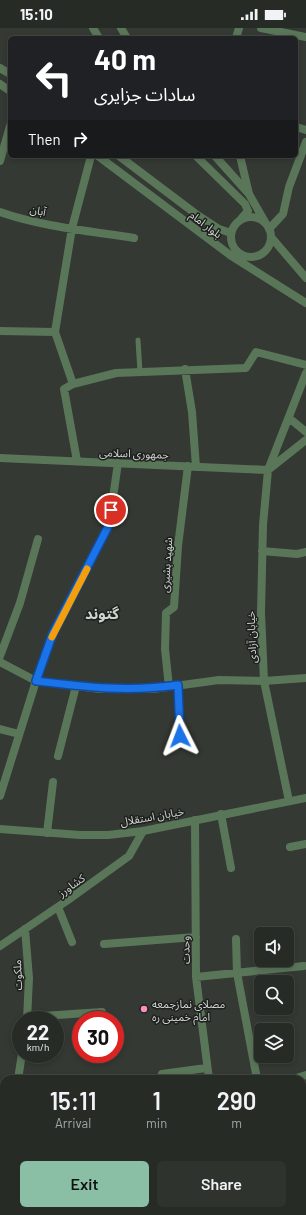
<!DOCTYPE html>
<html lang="en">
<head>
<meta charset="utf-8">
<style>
  body { margin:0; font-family:Barlow,"Noto Sans Arabic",sans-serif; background:#2f332e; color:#f1f3f6; height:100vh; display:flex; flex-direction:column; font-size:15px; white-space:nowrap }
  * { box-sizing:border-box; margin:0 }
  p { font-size:13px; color:#a4a7a7 }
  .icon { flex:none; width:22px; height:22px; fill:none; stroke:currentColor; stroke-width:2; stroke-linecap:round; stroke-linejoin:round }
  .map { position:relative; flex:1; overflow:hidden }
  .panel { position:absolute; left:0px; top:1047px; width:306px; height:140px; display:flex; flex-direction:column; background:#272b26; border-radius:12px 12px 0 0; box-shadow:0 2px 6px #0003,0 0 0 1px #434743 }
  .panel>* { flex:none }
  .hud { position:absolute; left:8px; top:8px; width:290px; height:122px; border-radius:6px; box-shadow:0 2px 6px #0003,0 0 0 1px #434743; background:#202124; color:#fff; overflow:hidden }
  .controls { position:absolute; left:254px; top:899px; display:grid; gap:8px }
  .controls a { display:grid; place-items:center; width:40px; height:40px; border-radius:6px; background:#272b26; box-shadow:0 2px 6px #0003,0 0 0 1px #434743; font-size:20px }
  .speed { position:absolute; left:12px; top:983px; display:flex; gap:8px; font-size:20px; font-weight:700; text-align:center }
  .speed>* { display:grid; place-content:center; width:52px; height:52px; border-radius:50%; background:#272b26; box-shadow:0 2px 6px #0003,0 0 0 1px #434743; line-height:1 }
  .speed small { font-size:10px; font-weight:400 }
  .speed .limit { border:6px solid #d22; background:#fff; color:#111 }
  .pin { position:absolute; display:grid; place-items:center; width:34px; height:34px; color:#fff; margin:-17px; border:2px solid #fff; border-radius:50%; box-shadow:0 1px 4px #0007 }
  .me { position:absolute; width:44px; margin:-22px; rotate:357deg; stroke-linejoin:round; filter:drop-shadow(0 0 3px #0008) }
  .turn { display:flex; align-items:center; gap:14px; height:84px; padding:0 20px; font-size:18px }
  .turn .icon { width:52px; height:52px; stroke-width:2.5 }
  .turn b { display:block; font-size:28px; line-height:34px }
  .then { display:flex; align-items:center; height:38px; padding:0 20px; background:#0003; gap:8px; font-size:15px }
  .eta { display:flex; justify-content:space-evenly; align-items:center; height:68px; text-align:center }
  .eta b { font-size:24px; font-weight:600; line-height:28px }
  .cta { display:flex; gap:8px; margin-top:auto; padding:8px 20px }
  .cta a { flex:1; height:46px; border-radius:6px; background:#8abfa5; color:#111; font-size:16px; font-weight:600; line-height:46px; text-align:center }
  .cta a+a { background:#2f332e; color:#f1f3f6 }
  .status { display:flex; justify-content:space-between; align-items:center; height:28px; padding:0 20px; background:#272b26; direction:ltr }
  .status svg { height:11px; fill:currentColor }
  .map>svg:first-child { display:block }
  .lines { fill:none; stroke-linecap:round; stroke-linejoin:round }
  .service { stroke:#5a7659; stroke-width:5 }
  .minor { stroke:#5a7659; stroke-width:8 }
  .tertiary { stroke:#5a7659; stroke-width:8 }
  .route-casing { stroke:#114b97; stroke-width:10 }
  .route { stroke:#1a73e8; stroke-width:7 }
  .slow { stroke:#f59e0b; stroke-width:7 }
  .poi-dot { fill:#fe8ebd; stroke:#1d201d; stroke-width:1.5 }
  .labels { text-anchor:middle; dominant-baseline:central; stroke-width:3; stroke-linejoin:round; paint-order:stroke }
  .street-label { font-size:11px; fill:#d0d4d0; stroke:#1d201d }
  .poi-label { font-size:11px; fill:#d0d4d0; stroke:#1d201d; text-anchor:start }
  .district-label { font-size:15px; font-weight:bold; fill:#cdd4cd; stroke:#1d201d }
</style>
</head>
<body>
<div class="status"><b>15:10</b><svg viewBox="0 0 49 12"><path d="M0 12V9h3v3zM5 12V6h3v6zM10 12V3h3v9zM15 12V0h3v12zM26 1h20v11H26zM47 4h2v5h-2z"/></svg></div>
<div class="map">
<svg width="306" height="1187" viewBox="0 0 306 1187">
  <rect width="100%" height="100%" fill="#343933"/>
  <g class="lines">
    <path class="service" d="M 138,312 L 140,344
      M 0,1118 L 4,1118
      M 298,1183 L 298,1187"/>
    <path class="minor" d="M 261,0 L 306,9
      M 236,10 L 239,0
      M 296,99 L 306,102
      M 240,128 L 249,166 L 265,194
      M 0,133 L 10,98
      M 0,184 C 43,199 90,203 134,210
      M 269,201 L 283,186 L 289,159 L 306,114
      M 0,303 L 55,304
      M 185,341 L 192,384 L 196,439
      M 73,356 L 116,345 L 246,340 L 256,324 L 306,337
      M 289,390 L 306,404
      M 0,430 L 268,442 L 306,412
      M 77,433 L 64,361 L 73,356 L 55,304 L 72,200 L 91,128
      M 262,523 L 297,526 L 306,524
      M 0,628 L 20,575 L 38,511
      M 0,634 L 36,653 L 100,661 L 153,661 L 219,652 L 264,653 L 306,650
      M 178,657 L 180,708
      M 169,659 L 165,621 L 166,585 L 174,579 L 178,518 L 188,438
      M 0,701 L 19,706
      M 58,728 L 76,658
      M 0,768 L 36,653 L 53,605 L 109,497 L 118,435
      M 289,773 L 264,653 L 261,585 L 263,497 L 268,442 L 306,345
      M 221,786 L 231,840
      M 195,792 L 196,949 L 209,1051
      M 47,805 L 53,754
      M 290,819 L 306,816
      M 58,879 L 72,914
      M 25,901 L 29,950 L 27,992
      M 236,911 L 237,945 L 257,1051
      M 104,916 L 196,909
      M 0,918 L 68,872 L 129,828 L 143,803
      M 196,949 L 304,938
      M 28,989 L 102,984
      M 162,1046 L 206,1040
      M 18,1051 L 22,1026
      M 293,1051 L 306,1047
      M 302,1159 L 306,1158
      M 0,1176 L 4,1148
      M 7,1183 L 31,1187
      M 139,1187 L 139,1183
      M 244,1187 L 248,1187"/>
    <path class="tertiary" d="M 93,0 L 99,10
      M 121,0 L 127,10
      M 0,40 L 10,46
      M 0,56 L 10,63
      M 98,128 L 230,227 L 306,275
      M 119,128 L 196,186 L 219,201 L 231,205
      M 196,128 L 245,176 L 248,183 L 241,191
      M 215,128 L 249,166
      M231 209a20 20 0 1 1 40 0a20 20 0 1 1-40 0Z
      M 271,209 L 306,250
      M 0,801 L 80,807 L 108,807 L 143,803 L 306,770"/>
  </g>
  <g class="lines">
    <defs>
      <path id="route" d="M 111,482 L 109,497 L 53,605 L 36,653 C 86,659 127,664 178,657 L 180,708"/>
    </defs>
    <use href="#route" class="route-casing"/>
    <use href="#route" class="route"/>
    <path class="slow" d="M 52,609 L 87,541"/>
  </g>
  <circle class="poi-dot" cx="144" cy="981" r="4"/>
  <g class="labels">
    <g class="street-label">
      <text transform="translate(38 182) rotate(11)">آبان</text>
      <text transform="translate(206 196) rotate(37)">بلوار امام</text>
      <text transform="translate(134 425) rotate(2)">جمهوری اسلامی</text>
      <text transform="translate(166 537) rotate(-86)">شهید بشیری</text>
      <text transform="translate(251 609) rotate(-92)">خیابان آزادی</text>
      <text transform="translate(152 788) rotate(-10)">خیابان استقلال</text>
      <text transform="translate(71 857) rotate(-36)">کشاورز</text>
      <text transform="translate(185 922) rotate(-91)">وحدت</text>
      <text transform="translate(17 947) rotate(-92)">ملکوت</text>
    </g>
    <g class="poi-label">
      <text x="152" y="975">مصلای نمازجمعه<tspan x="152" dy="13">امام خمینی ره</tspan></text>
    </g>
    <g class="district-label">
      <text x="102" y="585">گتوند</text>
    </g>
  </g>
</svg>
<div class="controls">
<a><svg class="icon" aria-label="sound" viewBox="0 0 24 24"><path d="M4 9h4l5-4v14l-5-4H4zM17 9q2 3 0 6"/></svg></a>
<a><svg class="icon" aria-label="search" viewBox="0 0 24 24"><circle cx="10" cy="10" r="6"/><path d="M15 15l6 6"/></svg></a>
<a><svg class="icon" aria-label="layers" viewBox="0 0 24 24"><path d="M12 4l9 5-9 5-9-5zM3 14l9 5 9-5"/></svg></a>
</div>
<div class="speed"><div>22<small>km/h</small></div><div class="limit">30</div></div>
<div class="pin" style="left:111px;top:482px;background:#d93025"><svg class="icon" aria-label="arrive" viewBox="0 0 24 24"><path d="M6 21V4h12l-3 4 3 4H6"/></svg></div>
<svg class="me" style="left:180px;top:708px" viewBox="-20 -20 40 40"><path d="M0-17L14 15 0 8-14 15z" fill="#1a73e8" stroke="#fff" stroke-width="4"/></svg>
<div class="hud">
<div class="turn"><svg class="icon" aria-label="left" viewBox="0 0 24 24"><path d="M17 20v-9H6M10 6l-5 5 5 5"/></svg><div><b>40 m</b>سادات جزایری</div></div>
<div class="then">Then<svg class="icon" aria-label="right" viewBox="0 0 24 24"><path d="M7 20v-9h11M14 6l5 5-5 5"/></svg></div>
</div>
<section class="panel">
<div class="eta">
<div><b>15:11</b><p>Arrival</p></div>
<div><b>1</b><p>min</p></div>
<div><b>290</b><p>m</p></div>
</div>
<div class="cta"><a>Exit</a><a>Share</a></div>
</section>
</div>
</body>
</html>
